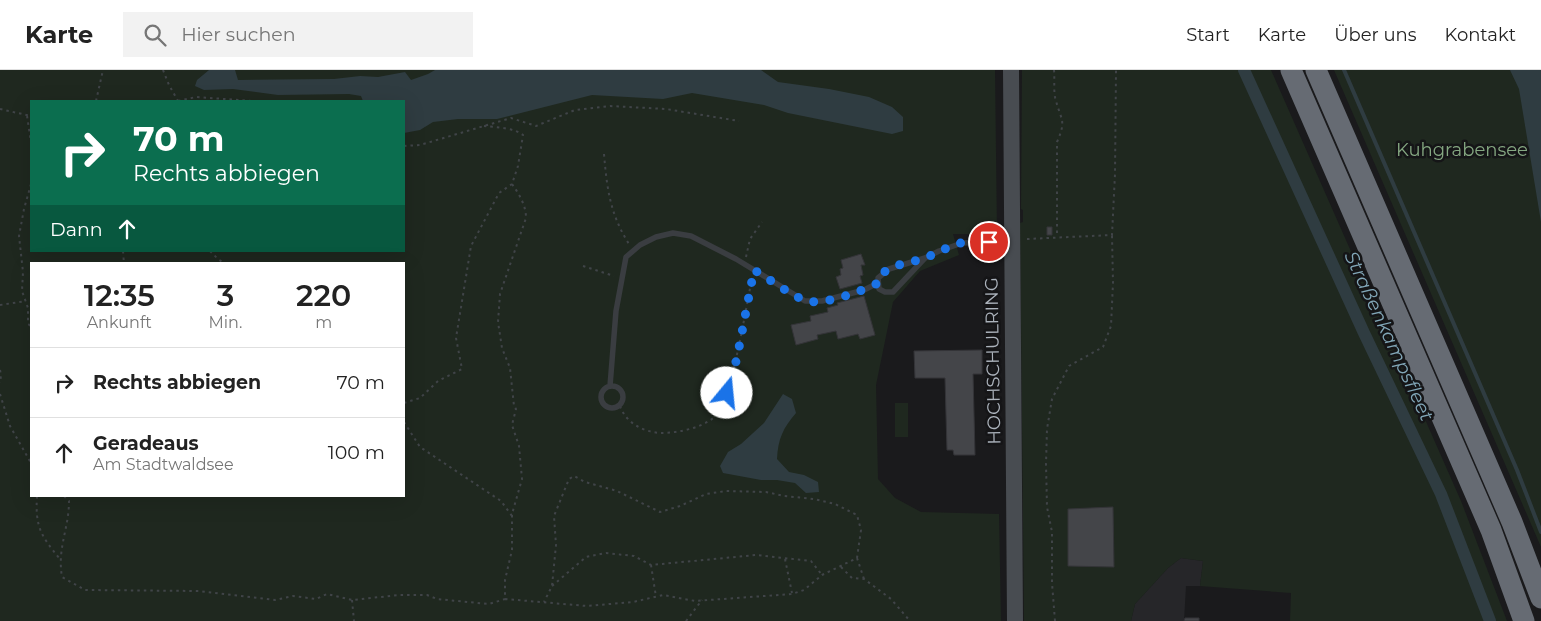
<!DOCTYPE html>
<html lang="de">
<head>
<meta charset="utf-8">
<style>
  body { margin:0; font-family:Montserrat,sans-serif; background:#f2f2f2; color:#222; height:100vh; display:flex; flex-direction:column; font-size:19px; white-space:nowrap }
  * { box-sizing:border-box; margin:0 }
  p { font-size:16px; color:#767676 }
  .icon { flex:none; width:28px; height:28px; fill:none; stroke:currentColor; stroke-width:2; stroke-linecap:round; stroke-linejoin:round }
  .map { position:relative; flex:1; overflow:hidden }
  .panel { position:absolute; left:30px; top:192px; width:375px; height:235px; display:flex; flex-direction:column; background:#fff; border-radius:0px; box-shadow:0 5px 20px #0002 }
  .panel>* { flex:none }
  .hud { position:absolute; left:30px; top:30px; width:375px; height:152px; border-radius:0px; box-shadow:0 5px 20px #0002; background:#0b6e4f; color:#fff; overflow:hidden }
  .pin { position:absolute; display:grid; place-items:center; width:42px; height:42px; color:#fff; margin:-21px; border:2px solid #fff; border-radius:50%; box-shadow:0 1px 5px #0007 }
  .me { position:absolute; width:55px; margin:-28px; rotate:17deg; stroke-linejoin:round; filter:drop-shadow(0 0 4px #0008) }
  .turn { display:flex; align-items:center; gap:18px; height:105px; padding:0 20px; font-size:22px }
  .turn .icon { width:65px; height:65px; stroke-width:2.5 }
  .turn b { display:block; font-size:35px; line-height:42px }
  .then { display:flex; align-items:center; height:48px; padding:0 20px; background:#0003; gap:10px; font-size:19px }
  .eta { display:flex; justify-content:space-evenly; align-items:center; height:85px; text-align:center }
  .eta b { font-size:30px; font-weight:600; line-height:35px }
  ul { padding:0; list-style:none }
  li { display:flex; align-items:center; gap:15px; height:70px; padding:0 20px; border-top:1px solid #e0e0e0 }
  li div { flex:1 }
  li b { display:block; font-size:19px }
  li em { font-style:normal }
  header { display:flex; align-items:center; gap:30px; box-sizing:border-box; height:70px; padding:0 25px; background:#fff; border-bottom:1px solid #e0e0e0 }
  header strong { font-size:24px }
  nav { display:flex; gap:28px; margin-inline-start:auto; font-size:18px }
  .search { width:350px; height:45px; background:#f2f2f2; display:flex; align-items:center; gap:12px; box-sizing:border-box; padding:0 18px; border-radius:0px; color:#767676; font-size:19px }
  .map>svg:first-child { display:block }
  .built { fill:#262629 }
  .green { fill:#1f281f; fill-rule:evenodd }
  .water { fill:#2f3c41 }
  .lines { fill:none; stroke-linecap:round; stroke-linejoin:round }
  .stream { stroke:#2f3c41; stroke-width:4 }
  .canal { stroke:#2f3c41; stroke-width:12 }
  .building { fill:#444549; stroke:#343438 }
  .path { stroke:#404448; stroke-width:2; stroke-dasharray:2.5 4; stroke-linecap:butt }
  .lane { stroke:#3a3d41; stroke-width:5.5 }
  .secondary { stroke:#484c51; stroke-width:16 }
  .highway { stroke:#666b73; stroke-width:21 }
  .route { stroke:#1a73e8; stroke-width:9; stroke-dasharray:0 16.2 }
  .labels { text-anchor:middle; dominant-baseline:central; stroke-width:5; stroke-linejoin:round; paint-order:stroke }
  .park-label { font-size:18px; fill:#85a882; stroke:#151517 }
  .street-label { font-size:18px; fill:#acb3bc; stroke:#151517 }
  .water-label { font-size:19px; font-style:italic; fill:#82a7b8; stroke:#151517 }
</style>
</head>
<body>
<header>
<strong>Karte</strong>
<div class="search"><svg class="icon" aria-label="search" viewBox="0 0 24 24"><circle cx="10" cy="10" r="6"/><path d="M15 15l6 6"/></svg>Hier suchen</div>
<nav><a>Start</a><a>Karte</a><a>Über uns</a><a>Kontakt</a></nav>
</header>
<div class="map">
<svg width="1541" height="551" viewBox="0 0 1541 551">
  <rect width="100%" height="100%" fill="#1a1a1c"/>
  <path class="built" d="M 1181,488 L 1203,491 L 1200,516 L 1186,516 L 1184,551 L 1131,551 L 1135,534 L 1168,498 Z"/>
  <path class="green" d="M 0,0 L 995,0 L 997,164 L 953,164 L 959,185 L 920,201 L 893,232 L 876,315 L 878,409 L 895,428 L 921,442 L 999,444 L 1001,551 L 0,551 ZM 31,31 L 404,31 L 404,181 L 31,181 ZM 31,194 L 404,194 L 404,426 L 31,426 Z
    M 1022,0 L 1271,0 L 1461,431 L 1507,551 L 1290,551 L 1291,523 L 1200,516 L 1203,491 L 1181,488 L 1168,498 L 1135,534 L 1131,551 L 1024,551 L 1020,153 L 1023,152 L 1023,140 L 1021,139 Z
    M 1334,0 L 1541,0 L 1541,477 Z
    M 895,333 L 908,333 L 908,367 L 895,367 Z"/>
  <path class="water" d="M 209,0 L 235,0 L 238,10 L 334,9 L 360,6 L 378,7 L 405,2 L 411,10 L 428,4 L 435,0 L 761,0 L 778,12 L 829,19 L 869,27 L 892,37 L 903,47 L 903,61 L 892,64 L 788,43 L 764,35 L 692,23 L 663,29 L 592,25 L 497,49 L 458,49 L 433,52 L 420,60 L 404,63 L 404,31 L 363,31 L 361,26 L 349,24 L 278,25 L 233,19 L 204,20 L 195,16 L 197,10 Z
    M 1510,0 L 1541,0 L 1541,152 L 1519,19 Z
    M 783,324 L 792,329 L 796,343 C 783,358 778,369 777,389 L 789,402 L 804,405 L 818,412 L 819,422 L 806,423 L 795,413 L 777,410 L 761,410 L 723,403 L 720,396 L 728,382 L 741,374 L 764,353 Z"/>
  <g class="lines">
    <path class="stream" d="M 1344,0 L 1517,400 L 1541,462"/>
    <path class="canal" d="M 1244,0 L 1364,263 L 1441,424 L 1490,551"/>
  </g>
  <path class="building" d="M 1047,157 L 1052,157 L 1052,165 L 1047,165 Z
    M 989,164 L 998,164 L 999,180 L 989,179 Z
    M 861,184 L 865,195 L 861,195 L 863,205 L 860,206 L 862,213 L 840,219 L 836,207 L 841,205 L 840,199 L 843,198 L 841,190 Z
    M 864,226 L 875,265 L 860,269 L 858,264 L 838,269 L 836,261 L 817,265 L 818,269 L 796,275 L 791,255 L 811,251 L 810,246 L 828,242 L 827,238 L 838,235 L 837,233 Z
    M 982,280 L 982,304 L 973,304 L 975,385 L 954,385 L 953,380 L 947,380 L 945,308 L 915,308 L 914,281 Z
    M 1113,437 L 1114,497 L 1068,496 L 1068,439 Z
    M 1185,548 L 1199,548 L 1199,551 L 1184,551 Z"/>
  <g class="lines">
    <path class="path" d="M 163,0 L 169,15 L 178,31
      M 1054,0 C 1055,10 1053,22 1056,31 C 1062,52 1066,51 1057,72 L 1057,167
      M 96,31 L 103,0
      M 178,31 L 196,27 L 253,31
      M 0,39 L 31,46
      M 27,46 L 31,72
      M 404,76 L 420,75 L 511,48 L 536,56 L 575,40 L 610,36 L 666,39 L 739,51
      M 604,84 C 607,119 610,144 629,174
      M 31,87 L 31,102
      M 31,114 L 24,139 L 19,166 L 23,202 L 22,221 L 28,238 L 28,254 L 31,256
      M 1027,169 L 1112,165 L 1115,104 L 1116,0
      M 123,181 L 124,194
      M 210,181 L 218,189 L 225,194
      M 746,187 L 750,169 L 762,152
      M 583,196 L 614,206
      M 0,235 L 26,231
      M 0,300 L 1,305 L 0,313
      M 0,324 L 10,356 L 31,393
      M 404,333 L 420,328 L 438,311 L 462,299 L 456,268 L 471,176 L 499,123 L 512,114
      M 620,336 C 626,353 643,362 661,363 C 679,363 709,357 720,341 C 725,335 726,324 729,316 C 739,281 745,244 752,208
      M 404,352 L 420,377 L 501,431 L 512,446
      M 37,426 C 35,457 41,466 60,489
      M 64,426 L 69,431 C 69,459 57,478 62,507 L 85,520 L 199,521 L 275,530 L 293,526 L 316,529 L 327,524 L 352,530 L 399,525 L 427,525 L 437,529 L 489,534 L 505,529 L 505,510 L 512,480 L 512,444 L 522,409 L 519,376 L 512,355 L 516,339 L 514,336 L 510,298 L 502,278 L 498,252 L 500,224 L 526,148 C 526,135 519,124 512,114 L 518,96 L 523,65 C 515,58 495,57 484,56
      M 857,488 L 864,509
      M 785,489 L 792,523
      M 651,495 L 656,527
      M 841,497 L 852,508 L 864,509 L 891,529 L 910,551
      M 552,516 L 586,487 L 606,483 L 634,486 L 651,495 L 756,485 L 811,491 L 822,505
      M 505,529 L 587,536 L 633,532 L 663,525 L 695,531 L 792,524 L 804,520 L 822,505 L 857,488 L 861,460 L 857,445 L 835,434 L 814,429 L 784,426 L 766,422 L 726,421 L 706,424 L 680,436 L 660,442 L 617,421 L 585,412 L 574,406 L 569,409 L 554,446 L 556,475 L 552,516 L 544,532
      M 352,530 L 354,551
      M 686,551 L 702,530
      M 1055,551 L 1052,513 L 1052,462 L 1047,437 L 1046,394 L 1047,359 L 1052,329 L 1069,296 L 1103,277 L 1111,256 L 1113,213 L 1112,165"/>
    <path class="lane" d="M 998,172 L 1010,171
      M 925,188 L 893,222 L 885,222 L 879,219 L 878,208 L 889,199 L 925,188 L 939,181 L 962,173 L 989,172
      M601 327a11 11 0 1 1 22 0a11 11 0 1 1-22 0Z
      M 610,316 L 616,241 L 626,187 L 640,175 L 656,167 L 673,163 L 691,166 L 736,189 L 805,231 L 822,231 L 864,220 L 878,213"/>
    <path class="secondary" d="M 1011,0 L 1015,551"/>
    <path class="highway" d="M 1291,0 L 1491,460 L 1524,551
      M 1316,0 L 1512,452 L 1541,528"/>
  </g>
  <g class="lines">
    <path class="route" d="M 727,323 L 737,288 L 754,200 C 768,208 789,224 804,230 C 821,237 862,221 878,213 C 881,194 910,194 924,188 C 937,184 948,176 961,173 C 970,172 980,172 989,172"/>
  </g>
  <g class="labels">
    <g class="park-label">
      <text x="1462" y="80">Kuhgrabensee</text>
    </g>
    <g class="street-label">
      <text transform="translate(993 291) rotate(-91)">HOCHSCHULRING</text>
    </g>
    <g class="water-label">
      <text transform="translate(1389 266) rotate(65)">Straßenkampsfleet</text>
    </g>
  </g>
</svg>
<div class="pin" style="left:989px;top:172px;background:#d93025"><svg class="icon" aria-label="arrive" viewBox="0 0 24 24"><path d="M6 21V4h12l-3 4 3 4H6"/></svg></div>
<svg class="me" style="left:727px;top:323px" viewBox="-20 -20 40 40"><circle r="19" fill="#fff"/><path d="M0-13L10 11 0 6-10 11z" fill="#1a73e8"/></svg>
<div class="hud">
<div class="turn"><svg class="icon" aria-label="right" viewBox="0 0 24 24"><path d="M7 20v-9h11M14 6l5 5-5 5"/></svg><div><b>70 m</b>Rechts abbiegen</div></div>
<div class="then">Dann<svg class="icon" aria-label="ahead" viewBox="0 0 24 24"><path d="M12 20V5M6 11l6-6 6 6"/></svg></div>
</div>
<section class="panel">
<div class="eta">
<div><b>12:35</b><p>Ankunft</p></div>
<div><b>3</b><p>Min.</p></div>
<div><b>220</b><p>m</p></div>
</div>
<ul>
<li><svg class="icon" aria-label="right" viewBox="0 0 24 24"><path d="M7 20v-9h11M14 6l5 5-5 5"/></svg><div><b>Rechts abbiegen</b></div><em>70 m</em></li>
<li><svg class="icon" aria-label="ahead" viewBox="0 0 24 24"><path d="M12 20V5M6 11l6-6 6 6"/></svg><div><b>Geradeaus</b><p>Am Stadtwaldsee</p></div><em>100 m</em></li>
</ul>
</section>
</div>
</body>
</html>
